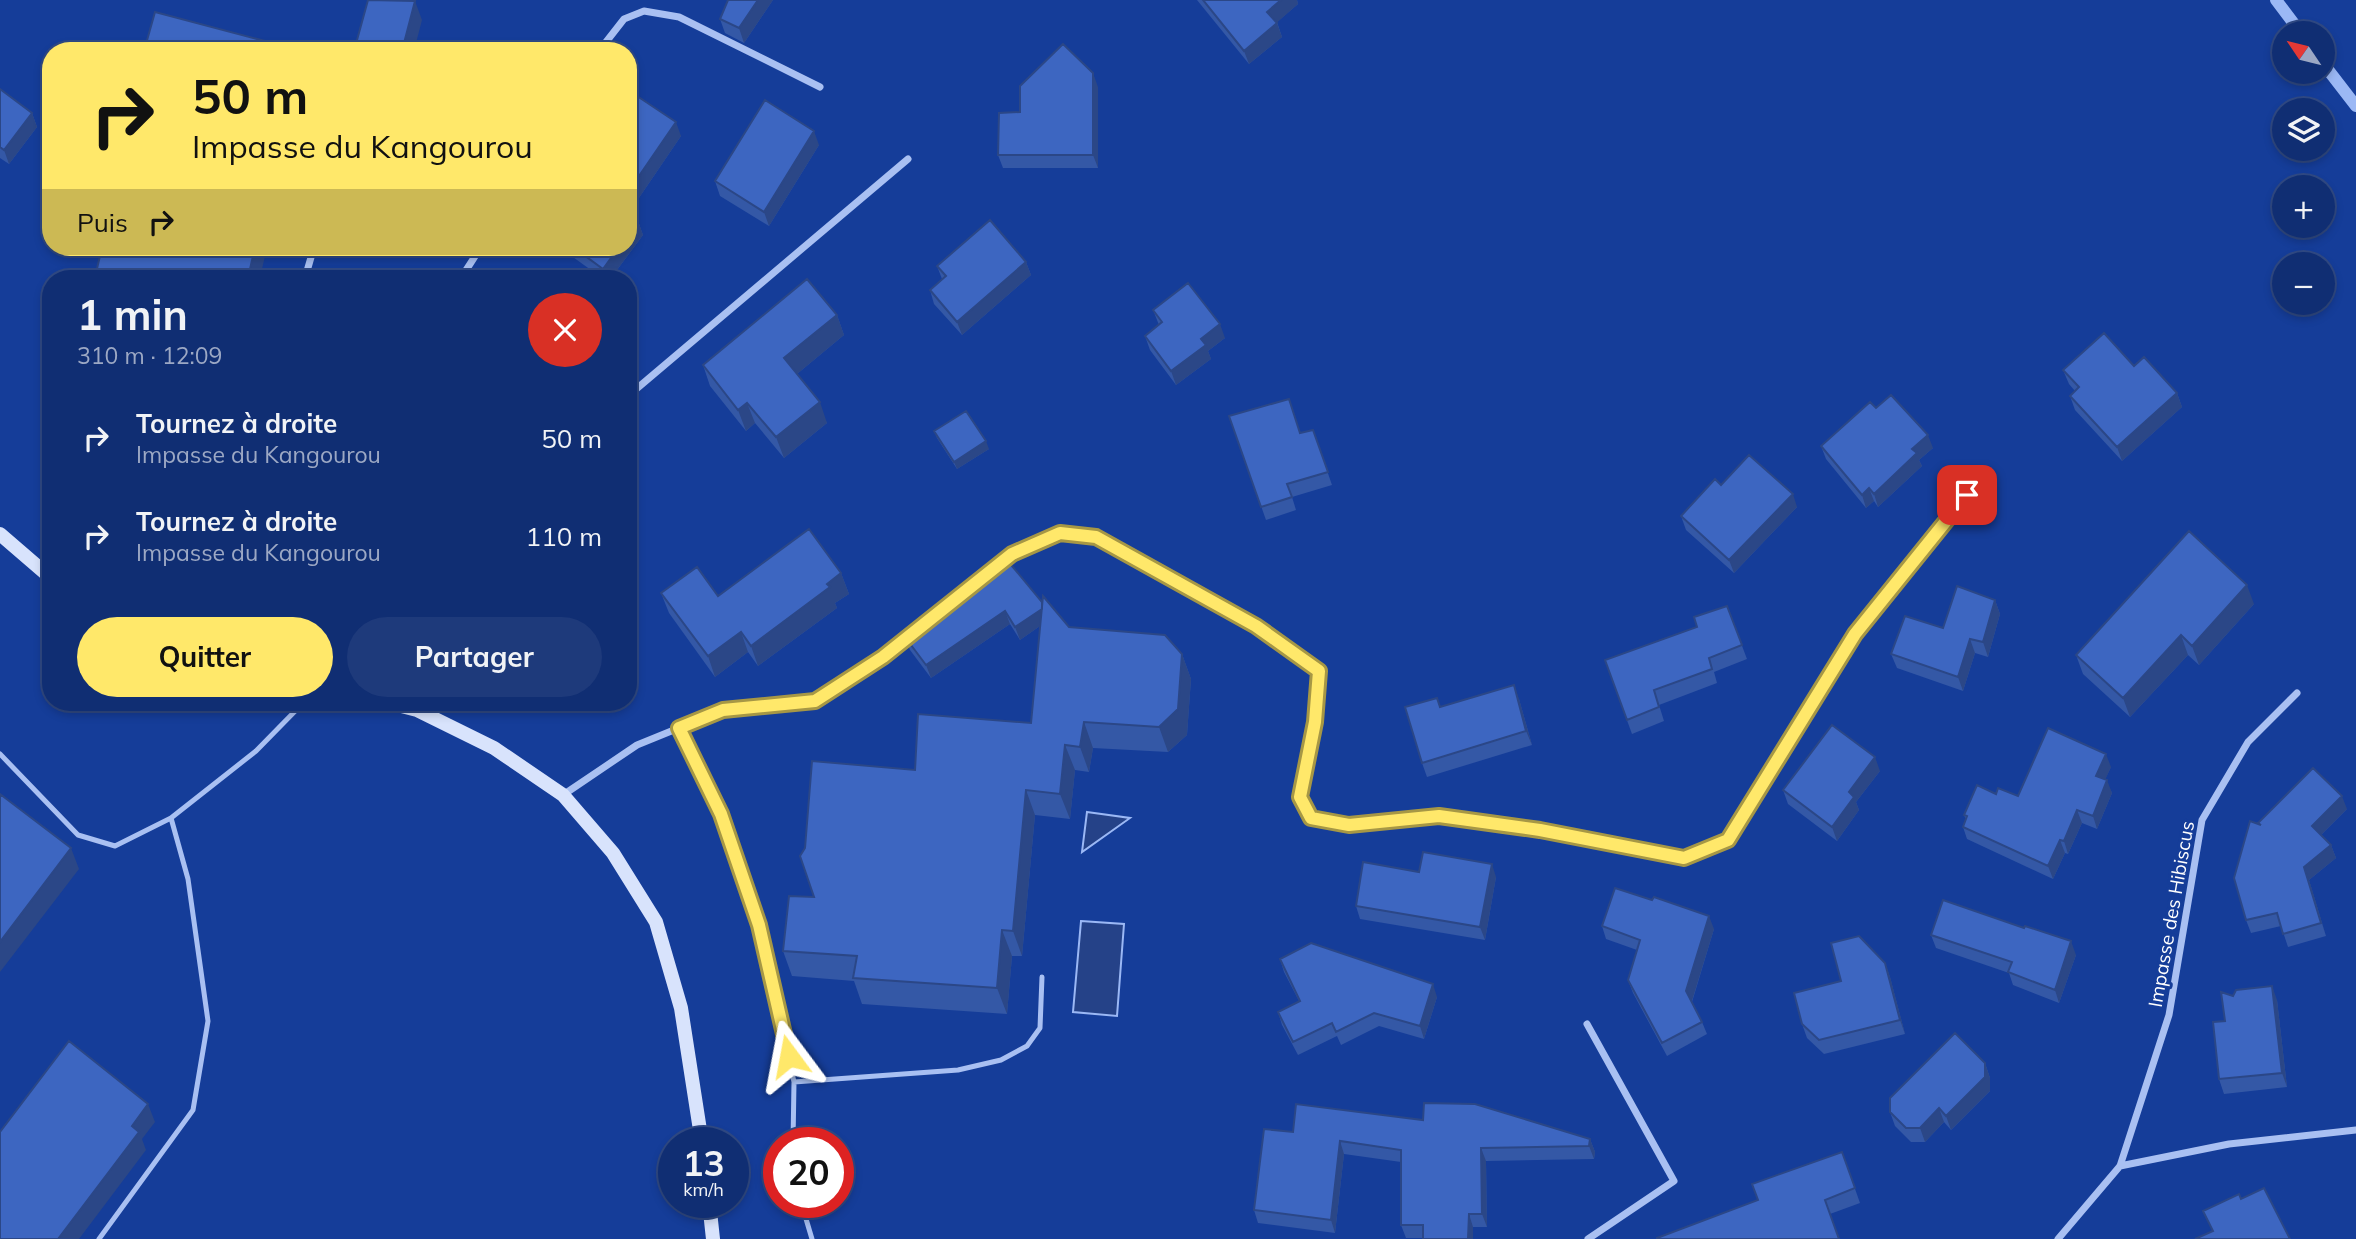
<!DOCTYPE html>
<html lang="fr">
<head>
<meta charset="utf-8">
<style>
  body { margin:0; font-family:Mulish,sans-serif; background:#1e3a7b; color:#f1f3f6; height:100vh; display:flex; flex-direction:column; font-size:26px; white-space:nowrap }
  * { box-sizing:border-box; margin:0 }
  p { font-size:23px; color:#9ca8c4 }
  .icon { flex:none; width:38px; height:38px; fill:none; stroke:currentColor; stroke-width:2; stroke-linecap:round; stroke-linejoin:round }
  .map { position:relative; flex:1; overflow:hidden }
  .drawer { position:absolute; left:42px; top:270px; width:595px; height:441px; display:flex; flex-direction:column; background:#102e73; border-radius:28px; box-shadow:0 4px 10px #0003,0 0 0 2px #304a85 }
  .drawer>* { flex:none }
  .guide { position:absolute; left:42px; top:42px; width:595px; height:214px; border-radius:28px; box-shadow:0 4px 10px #0003,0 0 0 2px #304a85; background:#ffe86a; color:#111; overflow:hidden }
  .needle { width:46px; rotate:305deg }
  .fabs { position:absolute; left:2272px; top:21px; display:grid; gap:14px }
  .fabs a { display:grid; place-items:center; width:63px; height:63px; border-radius:50%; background:#102e73; box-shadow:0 4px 10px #0003,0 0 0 2px #304a85; font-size:35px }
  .speed { position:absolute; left:658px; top:1127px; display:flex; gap:14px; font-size:35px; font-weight:700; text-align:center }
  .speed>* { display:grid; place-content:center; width:91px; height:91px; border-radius:50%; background:#102e73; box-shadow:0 4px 10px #0003,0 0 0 2px #304a85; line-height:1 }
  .speed small { font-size:18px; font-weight:400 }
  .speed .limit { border:10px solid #d22; background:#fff; color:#111 }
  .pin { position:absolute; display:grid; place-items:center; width:60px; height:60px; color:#fff; margin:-30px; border-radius:14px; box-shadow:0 4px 10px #0006 }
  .me { position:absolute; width:77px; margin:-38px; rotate:347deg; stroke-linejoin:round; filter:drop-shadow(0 0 5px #0008) }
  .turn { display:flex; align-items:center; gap:24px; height:147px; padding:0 35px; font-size:32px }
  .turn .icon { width:91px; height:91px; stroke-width:2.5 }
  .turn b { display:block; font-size:49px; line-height:60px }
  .then { display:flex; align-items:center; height:66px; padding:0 35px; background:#0003; gap:14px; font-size:26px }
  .round { display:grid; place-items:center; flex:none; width:74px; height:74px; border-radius:37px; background:#1e3a7b }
  .headline { display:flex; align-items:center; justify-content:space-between; height:119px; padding:0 35px }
  h1 { font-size:42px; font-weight:700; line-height:52px }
  .button { display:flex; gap:14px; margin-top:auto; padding:14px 35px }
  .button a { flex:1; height:80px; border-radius:42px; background:#ffe86a; color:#111; font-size:28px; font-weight:700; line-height:80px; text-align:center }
  .button a+a { background:#1e3a7b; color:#f1f3f6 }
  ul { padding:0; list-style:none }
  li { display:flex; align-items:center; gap:21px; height:98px; padding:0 35px }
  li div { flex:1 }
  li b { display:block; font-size:26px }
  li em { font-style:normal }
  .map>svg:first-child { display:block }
  .water { fill:#254288; stroke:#9bb8f5; stroke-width:2 }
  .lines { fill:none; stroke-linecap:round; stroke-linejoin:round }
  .stream { stroke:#9bb8f5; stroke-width:12 }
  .lane { stroke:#a9c0f2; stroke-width:5 }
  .street { stroke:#a9c0f2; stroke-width:7 }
  .secondary { stroke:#d8e3fc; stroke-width:14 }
  .wall { fill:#3458a6 }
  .shaded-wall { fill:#2b4787 }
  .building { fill:#3d66c1; stroke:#2b4787; stroke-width:2 }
  .route-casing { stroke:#a69745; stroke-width:18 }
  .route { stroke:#ffe86a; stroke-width:12 }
  .labels { text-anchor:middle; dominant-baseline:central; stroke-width:6; stroke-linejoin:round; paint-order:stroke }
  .street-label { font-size:19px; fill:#fff; stroke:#153d99 }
</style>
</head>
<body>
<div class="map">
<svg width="2356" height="1239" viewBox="0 0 2356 1239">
  <rect width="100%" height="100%" fill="#153d99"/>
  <path class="water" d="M 1087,812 L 1130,818 L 1082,852 Z
    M 1081,921 L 1124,924 L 1117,1016 L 1073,1012 Z"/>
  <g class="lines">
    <path class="stream" d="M 2276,0 L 2301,33
      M 2322,62 L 2356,106"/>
    <path class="lane" d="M 679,728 L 721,814 L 759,925 L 794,1082 L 793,1143
      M 0,754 L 78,835 L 115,846 L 171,818 L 256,751 L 304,702
      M 794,1082 L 958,1070 L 1001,1060 L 1027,1046 L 1040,1028 L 1042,977
      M 801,1202 L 812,1239
      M 99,1239 L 193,1110 L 208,1021 L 188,879 L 171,818"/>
    <path class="street" d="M 599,51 L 624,19 L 644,11 L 679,17 L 820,87
      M 305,278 L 314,247
      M 461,278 L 481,247
      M 628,396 L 908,159
      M 1000,564 L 1012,554 L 1060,533 L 1096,537 L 1256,626 L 1319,671 L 1315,722 L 1300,797 L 1311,818 L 1349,825 L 1439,815 L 1540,830 L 1684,858 L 1728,840 L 1855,634 L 1983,476
      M 921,627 L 988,573
      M 563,795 L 637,745 L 723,710 L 815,701 L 883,657 L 911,634
      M 1587,1024 L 1674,1181 L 1588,1239
      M 2120,1166 L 2229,1144 L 2356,1130
      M 2058,1239 L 2120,1166 L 2169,1015 L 2202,820 L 2248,742 L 2297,693"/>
    <path class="secondary" d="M 0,534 L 51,578
      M 386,702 L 417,710 L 494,748 L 563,795 L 613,853 L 656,922 L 681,1008 L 702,1143
      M 709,1202 L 713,1239"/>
  </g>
  <path class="wall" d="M 728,0 L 773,0 L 744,43 L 725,33 L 720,19 Z
    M 1197,0 L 1297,0 L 1298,4 L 1277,22 L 1282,37 L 1249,64 Z
    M 1098,87 L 1098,168 L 1003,168 L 998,155 Z
    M 0,89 L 32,113 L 37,127 L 9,164 L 0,158 Z
    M 628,90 L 681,136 L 628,214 L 638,221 L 643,235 L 611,278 L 602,278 L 559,247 L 628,247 Z
    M 819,145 L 769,226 L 720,196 L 715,181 Z
    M 1026,262 L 1031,275 L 962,335 L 934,304 L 930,290 L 942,279 L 937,266 Z
    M 96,273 L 260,278 L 98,278 Z
    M 1153,310 L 1225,338 L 1208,351 L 1211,359 L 1176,385 L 1150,350 L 1145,336 L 1159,325 Z
    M 837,315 L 844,335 L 797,374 L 827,423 L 784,458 L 755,423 L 746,431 L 710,386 L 703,365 Z
    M 2134,366 L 2177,393 L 2182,407 L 2122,461 L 2075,410 L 2070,396 L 2075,391 L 2069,384 L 2063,370 Z
    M 1293,412 L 1300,433 L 1313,430 L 1332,485 L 1292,497 L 1296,510 L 1266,520 L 1229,416 Z
    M 934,431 L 989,449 L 957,469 L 937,438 Z
    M 1821,446 L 1933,448 L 1919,460 L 1922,466 L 1878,507 L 1874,501 L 1866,508 L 1826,459 Z
    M 1721,485 L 1797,507 L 1734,573 L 1686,530 L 1681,516 Z
    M 980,571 L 1042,602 L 1069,627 L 1182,654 L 1191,679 L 1187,735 L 1168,752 L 1093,748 L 1089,772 L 1075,770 L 1070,819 L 1035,815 L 1022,956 L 1012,956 L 1007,1014 L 862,1004 L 854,981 L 792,976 L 783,951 L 814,897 L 915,770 L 1031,723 L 1040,626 L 1020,640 L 1010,624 L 931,678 L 910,650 L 905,637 L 984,582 Z
    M 841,573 L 849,594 L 835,603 L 837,608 L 758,666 L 748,652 L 715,677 L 669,613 L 661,593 L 718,596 Z
    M 1995,600 L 2000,614 L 1988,657 L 1975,653 L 1963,691 L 1897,668 L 1891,654 L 1943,628 Z
    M 2254,604 L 2199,665 L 2188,655 L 2130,717 L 2083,674 L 2076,655 Z
    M 1727,606 L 1747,659 L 1714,672 L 1717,683 L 1659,705 L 1664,721 L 1632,734 L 1605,660 L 1697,627 Z
    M 1519,699 L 1532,745 L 1427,777 L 1422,763 L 1440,707 Z
    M 2111,767 L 2105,779 L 2112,793 L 2097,829 L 2082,823 L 2068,854 L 2065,853 L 2053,879 L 1967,839 L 1963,827 L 1966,820 L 1964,815 L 1996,794 L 2018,796 Z
    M 1880,771 L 1856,802 L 1859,810 L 1837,841 L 1788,804 L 1783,790 Z
    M 2347,809 L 2321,835 L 2331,845 L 2336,858 L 2309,880 L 2326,936 L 2288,947 L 2281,926 L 2251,933 L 2246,920 L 2259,825 Z
    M 1419,872 L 1496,877 L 1485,940 L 1360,919 L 1356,906 Z
    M 1602,926 L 1714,929 L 1692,1002 L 1702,1022 L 1707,1034 L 1667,1056 L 1633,993 L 1628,980 L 1637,950 L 1606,939 Z
    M 1931,935 L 2076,955 L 2059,1003 L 2013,985 L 2009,973 L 1936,948 Z
    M 1280,959 L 1437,997 L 1424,1039 L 1379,1026 L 1341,1045 L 1337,1036 L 1298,1055 L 1282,1025 L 1278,1012 L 1299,1001 L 1284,972 Z
    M 1885,963 L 1890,977 L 1905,1034 L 1824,1054 L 1807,1038 L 1802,1024 L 1841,981 Z
    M 2233,996 L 2277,1000 L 2287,1087 L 2224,1094 L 2219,1079 L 2225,1021 Z
    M 1985,1063 L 1990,1078 L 1990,1091 L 1951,1130 L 1944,1122 L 1925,1142 L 1911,1142 L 1895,1126 L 1890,1112 Z
    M 1423,1120 L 1590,1139 L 1595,1152 L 1594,1159 L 1486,1161 L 1487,1227 L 1473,1227 L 1423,1238 L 1406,1238 L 1401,1225 L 1401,1162 L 1344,1154 L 1335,1233 L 1258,1223 L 1254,1210 L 1293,1132 Z
    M 1842,1152 L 1860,1203 L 1830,1214 L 1758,1200 Z"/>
  <path class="shaded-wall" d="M 758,0 L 773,0 L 744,43 L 739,28 Z
    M 1281,0 L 1297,0 L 1298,4 L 1273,26 L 1267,12 Z
    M 415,1 L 422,20 L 414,51 L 403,47 Z
    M 1277,23 L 1282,37 L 1249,64 L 1244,51 Z
    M 1093,73 L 1098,87 L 1098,168 L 1093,155 Z
    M 32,113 L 37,127 L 9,164 L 4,150 Z
    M 676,122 L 681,136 L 628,214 L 628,192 Z
    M 814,131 L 819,145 L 769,226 L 764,212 Z
    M 638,221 L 643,235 L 611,278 L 606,278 L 603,269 L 619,247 L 628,247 L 628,234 Z
    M 255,247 L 267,247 L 260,278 L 248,278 Z
    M 1026,262 L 1031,275 L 962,335 L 957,322 Z
    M 837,315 L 844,335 L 791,379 L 784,358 Z
    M 1220,324 L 1225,338 L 1208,351 L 1211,359 L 1176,385 L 1171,371 L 1201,339 Z
    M 2177,393 L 2182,407 L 2122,461 L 2117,447 Z
    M 820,402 L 827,423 L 784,458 L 776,437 Z
    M 747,403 L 755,423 L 746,431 L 738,410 Z
    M 1928,435 L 1933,448 L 1919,460 L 1922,466 L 1878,507 L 1874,494 L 1912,449 Z
    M 986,441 L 989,449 L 957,469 L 954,462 Z
    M 1869,488 L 1874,501 L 1866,508 L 1862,495 Z
    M 1793,494 L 1797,507 L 1734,573 L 1729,560 Z
    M 841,573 L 849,594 L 835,603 L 837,608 L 758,666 L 751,646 Z
    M 2247,585 L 2254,604 L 2199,665 L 2192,646 Z
    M 1995,600 L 2000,614 L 1988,657 L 1983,642 Z
    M 1046,606 L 1050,619 L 1020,640 L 1015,627 Z
    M 1005,611 L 1010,624 L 931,678 L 926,665 Z
    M 741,632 L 748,652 L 715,677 L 708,656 Z
    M 2181,635 L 2188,655 L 2130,717 L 2123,698 Z
    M 1970,639 L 1975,653 L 1963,691 L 1958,677 Z
    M 1182,654 L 1191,679 L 1187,735 L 1168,752 L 1159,727 Z
    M 1514,685 L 1519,699 L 1532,745 L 1526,731 Z
    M 1084,722 L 1093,748 L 1089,772 L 1080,747 Z
    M 1065,745 L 1075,770 L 1070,819 L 1060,794 Z
    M 2106,754 L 2111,767 L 2101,789 L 2096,776 Z
    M 1875,757 L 1880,771 L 1856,802 L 1859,810 L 1837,841 L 1832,827 L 1849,792 Z
    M 2107,780 L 2112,793 L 2097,829 L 2093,816 Z
    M 1026,790 L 1035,815 L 1022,956 L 1013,931 Z
    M 2342,796 L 2347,809 L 2317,839 L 2312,826 Z
    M 2077,810 L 2082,823 L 2068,854 L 2064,841 Z
    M 2060,840 L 2065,853 L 2053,879 L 2048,866 Z
    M 2331,845 L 2336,858 L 2309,880 L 2326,936 L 2304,867 Z
    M 71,848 L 79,869 L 0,972 L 0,942 Z
    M 1492,864 L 1496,877 L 1485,940 L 1480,927 Z
    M 1709,916 L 1714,929 L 1691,1004 L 1686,991 Z
    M 1002,930 L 1012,956 L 1007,1014 L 997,988 Z
    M 2071,941 L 2076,955 L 2059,1003 L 2055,990 Z
    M 1885,963 L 1890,977 L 1905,1034 L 1900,1020 Z
    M 1433,984 L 1437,997 L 1424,1039 L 1420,1026 Z
    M 2272,986 L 2277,1000 L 2287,1087 L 2282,1073 Z
    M 1985,1063 L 1990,1078 L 1990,1091 L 1951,1130 L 1946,1116 Z
    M 148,1104 L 155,1122 L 142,1139 L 146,1150 L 79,1239 L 58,1239 L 132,1126 Z
    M 1939,1108 L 1944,1122 L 1925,1142 L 1920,1128 Z
    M 1590,1139 L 1595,1152 L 1594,1159 L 1589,1146 Z
    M 1340,1141 L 1344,1154 L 1335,1233 L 1331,1220 Z
    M 1481,1148 L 1486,1161 L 1487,1227 L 1482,1214 Z
    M 1469,1214 L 1473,1227 L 1473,1239 L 1468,1239 Z"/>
  <path class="building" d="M 368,0 L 415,1 L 403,47 L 416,51 L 354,51 Z
    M 728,0 L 758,0 L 739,28 L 720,19 Z
    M 1203,0 L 1281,0 L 1267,12 L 1277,23 L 1244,51 Z
    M 155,12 L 280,45 L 278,51 L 144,51 Z
    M 1063,44 L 1093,73 L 1093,155 L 998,155 L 999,113 L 1020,112 L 1020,86 Z
    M 0,89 L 32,113 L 4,150 L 0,147 Z
    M 628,90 L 676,122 L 628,192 Z
    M 765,100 L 814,131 L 764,212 L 715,181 Z
    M 628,213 L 638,221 L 628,234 Z
    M 990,220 L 1026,262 L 957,322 L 930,290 L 946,276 L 937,266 Z
    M 102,247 L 255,247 L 248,278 L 122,278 L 96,273 Z
    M 573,247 L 619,247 L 603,269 Z
    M 807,279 L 837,315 L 784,358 L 820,402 L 776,437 L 747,403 L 738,410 L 703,365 Z
    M 1188,283 L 1220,324 L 1201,339 L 1206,345 L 1171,371 L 1145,336 L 1162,322 L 1153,310 Z
    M 2104,333 L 2134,366 L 2144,357 L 2177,393 L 2117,447 L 2070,396 L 2079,387 L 2063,370 Z
    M 1891,395 L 1928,435 L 1912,449 L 1917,453 L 1874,494 L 1869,488 L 1862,495 L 1821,446 L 1870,402 L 1876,408 Z
    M 1289,399 L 1300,433 L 1313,430 L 1328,472 L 1287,484 L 1292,497 L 1261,507 L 1229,416 Z
    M 966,411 L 986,441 L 954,462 L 934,431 Z
    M 1749,455 L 1793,494 L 1729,560 L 1681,516 L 1715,479 L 1721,485 Z
    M 809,529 L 841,573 L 827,584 L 830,587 L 751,646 L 741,632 L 708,656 L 661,593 L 697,567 L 718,596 Z
    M 2189,531 L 2247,585 L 2192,646 L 2181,635 L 2123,698 L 2076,655 Z
    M 1002,554 L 1042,602 L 1042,609 L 1015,627 L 1005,611 L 926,665 L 905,637 L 986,580 L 980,571 Z
    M 1957,586 L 1995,600 L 1983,642 L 1970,639 L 1958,677 L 1891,654 L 1905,616 L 1943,628 Z
    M 1043,596 L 1069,627 L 1165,635 L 1182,654 L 1178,709 L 1159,727 L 1084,722 L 1080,747 L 1065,745 L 1060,794 L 1026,790 L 1013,931 L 1002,930 L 997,988 L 853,978 L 857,956 L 783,951 L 789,896 L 814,897 L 800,856 L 805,848 L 812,761 L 915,770 L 918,714 L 1031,723 Z
    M 1727,606 L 1742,645 L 1709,658 L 1712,669 L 1654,690 L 1659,707 L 1627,720 L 1605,660 L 1697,627 L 1694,617 Z
    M 1514,685 L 1526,731 L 1422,763 L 1405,707 L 1437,698 L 1440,707 Z
    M 1832,725 L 1875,757 L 1849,792 L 1854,797 L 1832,827 L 1783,790 Z
    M 2048,728 L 2106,754 L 2096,776 L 2107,780 L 2093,816 L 2077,810 L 2064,841 L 2060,840 L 2048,866 L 1963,827 L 1967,816 L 1964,815 L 1977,785 L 1996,794 L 1998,788 L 2018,796 Z
    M 2313,768 L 2342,796 L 2312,826 L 2331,845 L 2304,867 L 2321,923 L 2283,934 L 2277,913 L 2246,920 L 2234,878 L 2250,821 L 2261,825 L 2258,823 Z
    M 0,794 L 71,848 L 0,942 Z
    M 1423,852 L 1492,864 L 1480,927 L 1356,906 L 1363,862 L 1419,872 Z
    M 1615,888 L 1652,900 L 1654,897 L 1709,916 L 1686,991 L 1702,1022 L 1662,1043 L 1628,980 L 1640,940 L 1602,926 Z
    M 1943,900 L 2024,928 L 2025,926 L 2071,941 L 2055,990 L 2008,972 L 2012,962 L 1931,935 Z
    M 1859,936 L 1885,963 L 1900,1020 L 1819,1040 L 1802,1024 L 1794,993 L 1841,981 L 1831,943 Z
    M 1311,943 L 1433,984 L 1420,1026 L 1374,1013 L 1336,1032 L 1332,1023 L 1293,1042 L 1278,1012 L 1300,1001 L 1280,959 Z
    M 2272,986 L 2282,1073 L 2219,1079 L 2213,1022 L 2225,1021 L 2221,992 L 2233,996 L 2236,990 Z
    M 1955,1033 L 1985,1063 L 1985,1077 L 1946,1116 L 1939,1108 L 1920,1128 L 1906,1128 L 1890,1112 L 1890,1098 Z
    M 69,1041 L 148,1104 L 132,1126 L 139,1132 L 58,1239 L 0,1239 L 0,1132 Z
    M 1424,1103 L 1475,1104 L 1590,1139 L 1589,1146 L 1481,1148 L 1482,1214 L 1469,1214 L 1468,1239 L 1423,1239 L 1423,1225 L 1401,1225 L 1401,1150 L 1340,1141 L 1331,1220 L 1254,1210 L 1264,1129 L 1293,1132 L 1296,1104 L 1423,1120 Z
    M 1842,1152 L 1855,1188 L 1825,1200 L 1839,1239 L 1657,1239 L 1657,1238 L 1758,1200 L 1752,1184 Z
    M 2264,1188 L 2290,1239 L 2195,1239 L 2213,1231 L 2203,1211 L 2239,1194 L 2241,1199 Z"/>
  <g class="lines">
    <defs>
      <path id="route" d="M 789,1056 L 759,925 L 721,814 L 679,728 L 723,710 L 815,701 L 883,657 L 1012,554 L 1060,533 L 1096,537 L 1256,626 L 1319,671 L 1315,722 L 1300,797 L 1311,818 L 1349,825 L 1439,816 L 1540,830 L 1684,858 L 1728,840 L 1855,634 L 1967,495"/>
    </defs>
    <use href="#route" class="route-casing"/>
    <use href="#route" class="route"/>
  </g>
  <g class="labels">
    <g class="street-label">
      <text transform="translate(2171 914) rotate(-80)">Impasse des Hibiscus</text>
    </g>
  </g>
</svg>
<div class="fabs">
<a><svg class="needle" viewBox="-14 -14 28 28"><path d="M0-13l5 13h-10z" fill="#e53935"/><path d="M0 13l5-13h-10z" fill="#9ca8c4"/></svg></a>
<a><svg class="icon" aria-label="layers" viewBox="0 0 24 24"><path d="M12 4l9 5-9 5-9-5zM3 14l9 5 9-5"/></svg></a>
<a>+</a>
<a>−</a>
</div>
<div class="speed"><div>13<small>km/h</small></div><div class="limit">20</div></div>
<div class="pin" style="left:1967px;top:495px;background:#d93025"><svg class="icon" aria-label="arrive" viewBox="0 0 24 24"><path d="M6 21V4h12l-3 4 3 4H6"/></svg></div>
<svg class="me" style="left:789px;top:1056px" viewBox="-20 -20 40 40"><path d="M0-17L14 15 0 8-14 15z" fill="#ffe86a" stroke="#fff" stroke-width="4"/></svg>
<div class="guide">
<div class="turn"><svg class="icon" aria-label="right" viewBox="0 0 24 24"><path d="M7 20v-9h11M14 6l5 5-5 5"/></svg><div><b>50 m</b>Impasse du Kangourou</div></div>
<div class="then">Puis<svg class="icon" aria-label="right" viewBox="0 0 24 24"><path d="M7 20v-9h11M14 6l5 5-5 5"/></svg></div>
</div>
<section class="drawer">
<div class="headline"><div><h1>1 min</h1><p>310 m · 12:09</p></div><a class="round" style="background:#d93025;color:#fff"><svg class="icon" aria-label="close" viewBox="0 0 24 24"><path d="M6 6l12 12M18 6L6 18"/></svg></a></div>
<ul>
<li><svg class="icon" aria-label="right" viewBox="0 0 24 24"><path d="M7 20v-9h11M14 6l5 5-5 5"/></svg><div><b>Tournez à droite</b><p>Impasse du Kangourou</p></div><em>50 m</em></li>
<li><svg class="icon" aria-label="right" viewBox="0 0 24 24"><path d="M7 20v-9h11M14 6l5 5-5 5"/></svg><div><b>Tournez à droite</b><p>Impasse du Kangourou</p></div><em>110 m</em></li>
</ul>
<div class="button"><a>Quitter</a><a>Partager</a></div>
</section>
</div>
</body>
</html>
